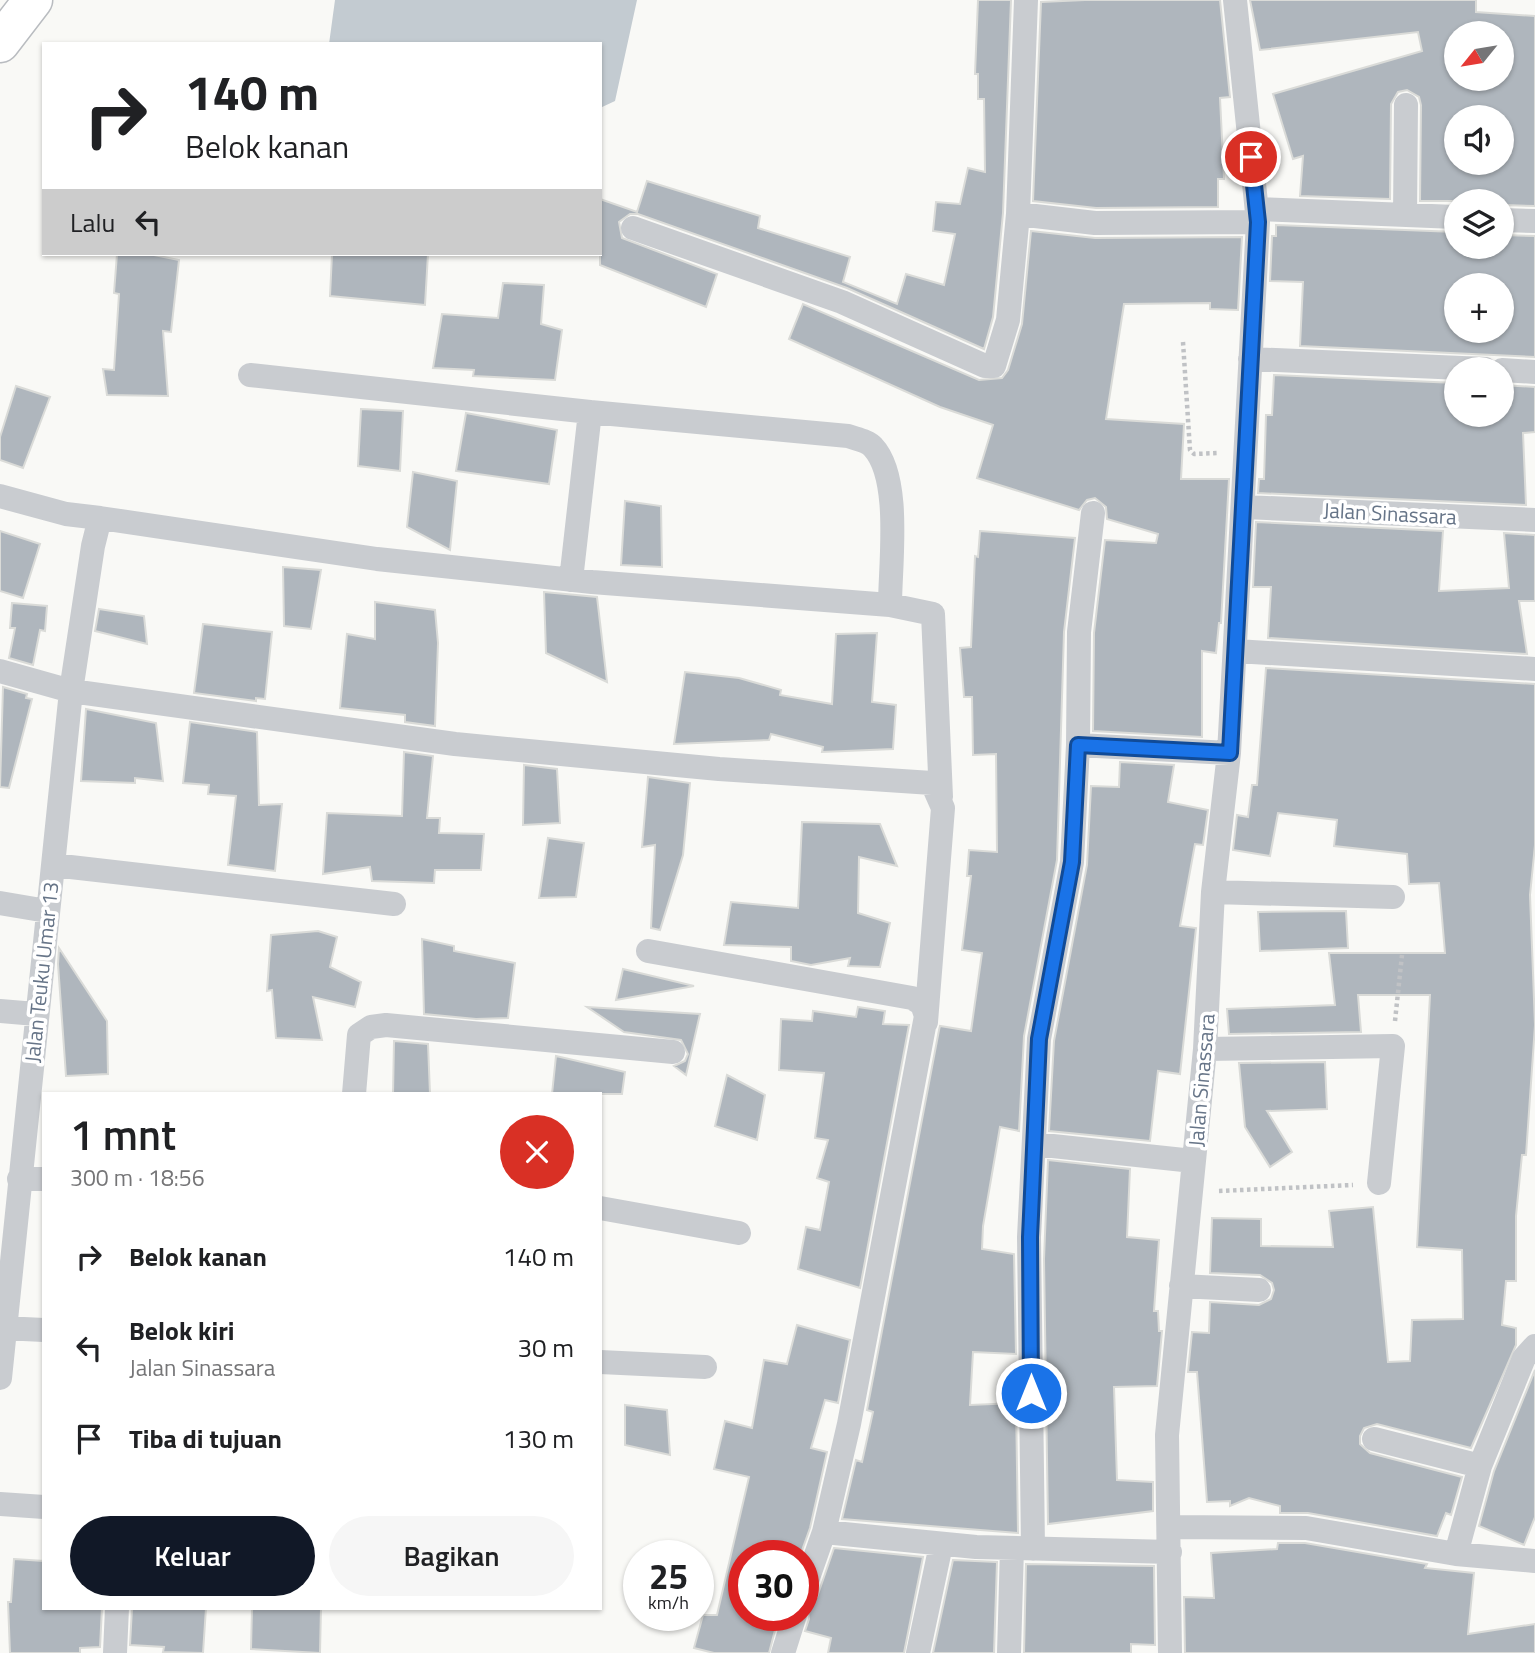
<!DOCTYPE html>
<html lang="id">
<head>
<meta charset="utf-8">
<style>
  body { margin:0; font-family:"Titillium Web",sans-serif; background:#f6f6f6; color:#202124; height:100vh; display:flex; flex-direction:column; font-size:26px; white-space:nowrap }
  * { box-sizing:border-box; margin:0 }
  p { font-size:23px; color:#757577 }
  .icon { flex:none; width:38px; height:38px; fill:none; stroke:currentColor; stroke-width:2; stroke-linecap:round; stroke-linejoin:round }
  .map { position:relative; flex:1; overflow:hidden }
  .sheet { position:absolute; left:42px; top:1092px; width:560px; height:518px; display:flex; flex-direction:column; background:#fff; border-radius:0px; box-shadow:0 2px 5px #0004 }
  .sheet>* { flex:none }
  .top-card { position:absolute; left:42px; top:42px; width:560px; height:214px; border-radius:0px; box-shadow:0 2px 5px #0004; background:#fff; color:#202124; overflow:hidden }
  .needle { width:46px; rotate:240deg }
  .tools { position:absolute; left:1444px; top:21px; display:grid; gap:14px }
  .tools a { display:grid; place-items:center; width:70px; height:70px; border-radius:50%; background:#fff; box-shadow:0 2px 5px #0004; font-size:35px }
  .speed { position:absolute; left:623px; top:1540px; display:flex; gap:14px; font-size:35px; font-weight:700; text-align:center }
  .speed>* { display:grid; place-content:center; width:91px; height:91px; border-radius:50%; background:#fff; box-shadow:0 2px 5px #0004; line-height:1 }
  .speed small { font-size:18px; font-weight:400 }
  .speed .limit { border:10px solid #d22; background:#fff; color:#111 }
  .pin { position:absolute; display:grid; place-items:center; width:60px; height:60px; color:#fff; margin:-30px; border:4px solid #fff; border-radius:50%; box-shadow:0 2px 7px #0007 }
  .me { position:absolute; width:77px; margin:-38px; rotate:0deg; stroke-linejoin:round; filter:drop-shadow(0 0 5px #0008) }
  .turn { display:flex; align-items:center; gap:24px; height:147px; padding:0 28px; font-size:32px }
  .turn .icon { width:91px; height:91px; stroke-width:2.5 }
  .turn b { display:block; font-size:49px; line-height:60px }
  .then { display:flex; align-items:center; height:66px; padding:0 28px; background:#0003; gap:14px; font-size:26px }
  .round { display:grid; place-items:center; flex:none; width:74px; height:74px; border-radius:37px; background:#f6f6f6 }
  .headline { display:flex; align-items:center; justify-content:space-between; height:119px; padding:0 28px }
  h1 { font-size:42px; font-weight:600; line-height:52px }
  .action { display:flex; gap:14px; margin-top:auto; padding:14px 28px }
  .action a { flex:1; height:80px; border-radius:42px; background:#111827; color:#fff; font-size:28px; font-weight:600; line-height:80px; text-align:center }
  .action a+a { background:#f6f6f6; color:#202124 }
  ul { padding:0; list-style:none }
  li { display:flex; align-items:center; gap:21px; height:91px; padding:0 28px }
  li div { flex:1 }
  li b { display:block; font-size:26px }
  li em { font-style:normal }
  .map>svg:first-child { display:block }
  .water { fill:#c3cbd1 }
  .building { fill:#afb6bd; stroke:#dadbd8; stroke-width:2; fill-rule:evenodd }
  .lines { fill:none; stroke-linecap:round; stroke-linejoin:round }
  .highway-casing { stroke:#b9bcc0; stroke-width:41 }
  .path { stroke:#c0c2c5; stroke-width:4.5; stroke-dasharray:3.5 3.5; stroke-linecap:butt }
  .street { stroke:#c9ccd0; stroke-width:24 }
  .highway { stroke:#fff; stroke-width:38 }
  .route-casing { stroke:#114b97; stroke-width:18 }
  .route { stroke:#1a73e8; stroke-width:12 }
  .labels { text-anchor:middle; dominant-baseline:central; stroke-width:7; stroke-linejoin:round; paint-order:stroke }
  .street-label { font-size:21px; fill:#677588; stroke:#fff }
</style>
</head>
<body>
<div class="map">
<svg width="1535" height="1653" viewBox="0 0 1535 1653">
  <rect width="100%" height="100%" fill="#f9f9f6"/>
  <path class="water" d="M 335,0 L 637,0 L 615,101 L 600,108 L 600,44 L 329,44 Z"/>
  <path class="building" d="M 978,0 L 1011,0 L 1003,213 L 993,317 L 984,349 L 847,288 L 638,214 L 630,214 L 619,222 L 622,238 L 717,274 L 706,307 L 600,265 L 600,199 L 637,212 L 647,181 L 760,216 L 758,228 L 850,257 L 843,282 L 897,304 L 906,274 L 944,285 L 955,234 L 933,231 L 936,202 L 960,204 L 968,168 L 985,172 L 984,99 L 978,99 L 978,74 L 975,74 Z
    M 1085,0 L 1220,0 L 1230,97 L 1220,98 L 1224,179 L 1218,179 L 1218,207 L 1096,208 L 1033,201 L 1041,2 Z
    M 1250,0 L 1476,0 L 1476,12 L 1535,16 L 1535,206 L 1502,205 L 1502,201 L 1420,201 L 1421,105 L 1419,97 L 1407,90 L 1398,92 L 1391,104 L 1390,199 L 1300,196 L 1303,156 L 1293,159 L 1273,94 L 1422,51 L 1418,32 L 1260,50 ZM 1456,33 L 1502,33 L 1502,79 L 1456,79 ZM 1456,117 L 1502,117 L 1502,163 L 1456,163 Z
    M 1276,225 L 1456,232 L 1456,247 L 1502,247 L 1502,235 L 1535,236 L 1535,357 L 1300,346 L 1303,282 L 1270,281 L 1272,236 L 1276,236 ZM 1456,285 L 1502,285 L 1502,331 L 1456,331 Z
    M 1031,231 L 1095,238 L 1242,237 L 1238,310 L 1210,309 L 1210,303 L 1124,304 L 1106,419 L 1184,424 L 1181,479 L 1229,479 L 1221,623 L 1219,623 L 1216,653 L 1202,651 L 1202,737 L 1093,731 L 1094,633 L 1105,540 L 1156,543 L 1158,534 L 1107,519 L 1106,507 L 1095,498 L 1087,500 L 1079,510 L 977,478 L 993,425 L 940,407 L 789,339 L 803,304 L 979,380 L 1002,378 L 1008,370 L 1022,324 Z
    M 117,254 L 149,254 L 179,260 L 171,332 L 163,331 L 168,396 L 107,395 L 103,369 L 114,370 L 119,294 L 114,293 Z
    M 332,254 L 428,254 L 425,305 L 330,296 Z
    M 503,283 L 544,285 L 541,324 L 562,330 L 555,380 L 473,376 L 474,370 L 433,368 L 442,314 L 498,318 Z
    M 1274,375 L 1456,383 L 1456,415 L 1502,415 L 1502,385 L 1535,387 L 1535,432 L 1523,433 L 1526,505 L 1258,493 L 1259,479 L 1264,479 L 1266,415 L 1272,415 Z
    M 16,386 L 50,397 L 23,468 L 0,460 L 0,437 Z
    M 361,409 L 403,411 L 400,471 L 358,466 Z
    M 466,413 L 557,430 L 549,484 L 456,471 Z
    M 413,472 L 457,481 L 450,550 L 407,527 Z
    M 625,501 L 661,506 L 662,567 L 621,565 Z
    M 1256,522 L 1443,531 L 1439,591 L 1509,588 L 1504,533 L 1535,535 L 1535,601 L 1519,601 L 1527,654 L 1268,638 L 1271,587 L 1253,587 Z
    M 0,531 L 40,544 L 23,598 L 0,591 Z
    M 980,531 L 1075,538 L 1064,632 L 1057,860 L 1024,1036 L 1019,1131 L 1000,1127 L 983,1226 L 982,1249 L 1014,1254 L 1016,1354 L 973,1352 L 970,1405 L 1016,1403 L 1018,1533 L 842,1519 L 856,1460 L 862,1462 L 873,1412 L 867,1410 L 939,1030 L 940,1026 L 971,1031 L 982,953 L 962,950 L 971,876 L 967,876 L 969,850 L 997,852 L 996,754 L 973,755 L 972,697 L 964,697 L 960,648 L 971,647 L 975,556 L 978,557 Z
    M 283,567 L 321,570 L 311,629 L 284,626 Z
    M 544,592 L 597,597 L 607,682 L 546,653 Z
    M 375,602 L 435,610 L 438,643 L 435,726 L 405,722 L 405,715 L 340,708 L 347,634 L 375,639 Z
    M 12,603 L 47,606 L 45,631 L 40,630 L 33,665 L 9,658 L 15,628 L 10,628 Z
    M 99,609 L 144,616 L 147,644 L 95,631 Z
    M 203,624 L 272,632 L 265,699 L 256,698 L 256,701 L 194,693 Z
    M 877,633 L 872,702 L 896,705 L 893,749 L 822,752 L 823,747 L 771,734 L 769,740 L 674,744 L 685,672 L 739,678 L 781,690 L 780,695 L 832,704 L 836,634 Z
    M 1266,668 L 1535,684 L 1535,845 L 1530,895 L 1535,1025 L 1526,1155 L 1522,1155 L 1516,1216 L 1516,1281 L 1506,1281 L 1502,1325 L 1516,1328 L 1516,1345 L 1471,1448 L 1377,1424 L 1364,1428 L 1360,1436 L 1360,1444 L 1370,1453 L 1462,1477 L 1451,1515 L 1446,1513 L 1437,1536 L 1308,1513 L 1280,1513 L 1280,1506 L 1249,1498 L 1230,1506 L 1230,1501 L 1207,1502 L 1197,1372 L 1188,1372 L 1192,1332 L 1209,1333 L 1210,1302 L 1259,1305 L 1271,1299 L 1274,1290 L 1272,1283 L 1260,1275 L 1210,1273 L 1212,1218 L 1261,1219 L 1261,1246 L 1333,1247 L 1329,1211 L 1373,1207 L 1388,1362 L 1410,1361 L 1412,1320 L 1463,1319 L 1462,1250 L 1417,1247 L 1430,995 L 1358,995 L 1361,1032 L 1229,1034 L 1227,1009 L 1335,1005 L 1329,953 L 1445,953 L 1439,883 L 1409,884 L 1407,854 L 1334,846 L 1337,820 L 1278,813 L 1270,856 L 1233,850 L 1237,815 L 1248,817 L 1252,785 L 1257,785 Z
    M 3,687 L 27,694 L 26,698 L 32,699 L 9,788 L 0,787 Z
    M 86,709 L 156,723 L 163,781 L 135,778 L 135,783 L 81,781 Z
    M 190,722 L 257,732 L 259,805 L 282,804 L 275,871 L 228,865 L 236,796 L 208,794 L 209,785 L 183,783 Z
    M 404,752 L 433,756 L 427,818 L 440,818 L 439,833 L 484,834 L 481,870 L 435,870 L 434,883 L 372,881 L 370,867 L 323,874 L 327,813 L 402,816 Z
    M 1120,762 L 1174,765 L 1168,802 L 1208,810 L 1203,845 L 1195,844 L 1180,926 L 1196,928 L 1180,1074 L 1158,1071 L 1150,1141 L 1049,1131 L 1054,1041 L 1087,865 L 1091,786 L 1119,787 Z
    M 524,765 L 557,769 L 560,823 L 523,825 Z
    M 648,777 L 690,783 L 683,855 L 660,930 L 651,928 L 655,845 L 642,847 Z
    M 802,822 L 880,824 L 897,866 L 859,857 L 858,913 L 890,923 L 880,967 L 848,966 L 850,958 L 811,965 L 791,961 L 791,947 L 724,945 L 731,902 L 798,908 Z
    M 548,838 L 584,843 L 576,897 L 539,898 Z
    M 1346,911 L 1348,948 L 1260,951 L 1258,912 Z
    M 318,931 L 337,937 L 330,967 L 361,982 L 355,1007 L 313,997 L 322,1040 L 276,1038 L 272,990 L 267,991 L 271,935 Z
    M 422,939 L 454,946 L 454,951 L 515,963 L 508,1018 L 476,1019 L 424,1014 Z
    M 59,948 L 107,1021 L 108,1074 L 66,1076 L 58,964 Z
    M 623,969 L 694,986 L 616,1000 Z
    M 587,1007 L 700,1014 L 686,1075 L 674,1066 L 685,1061 L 688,1054 L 681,1040 L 624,1032 Z
    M 858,1007 L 885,1011 L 883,1024 L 909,1025 L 860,1288 L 798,1269 L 806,1227 L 820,1230 L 829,1182 L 817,1178 L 828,1140 L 815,1138 L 824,1073 L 779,1070 L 781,1019 L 812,1021 L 813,1011 L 856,1017 Z
    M 394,1041 L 428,1044 L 430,1094 L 393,1094 Z
    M 556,1056 L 625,1072 L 622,1094 L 552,1094 Z
    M 1325,1062 L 1327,1109 L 1267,1111 L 1292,1152 L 1270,1167 L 1245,1127 L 1239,1063 Z
    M 727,1075 L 765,1095 L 757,1140 L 715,1126 Z
    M 1048,1160 L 1130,1169 L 1127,1237 L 1159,1240 L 1154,1311 L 1158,1311 L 1159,1331 L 1162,1331 L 1157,1386 L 1114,1387 L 1117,1480 L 1153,1482 L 1153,1511 L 1048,1524 L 1044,1259 Z
    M 797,1325 L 850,1340 L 838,1403 L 825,1400 L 811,1448 L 827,1452 L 810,1528 L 800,1556 L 744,1556 L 744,1615 L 779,1615 L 769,1653 L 714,1653 L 694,1648 L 703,1615 L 717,1615 L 749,1477 L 714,1469 L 725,1421 L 752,1428 L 764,1360 L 787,1364 Z
    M 1535,1370 L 1535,1517 L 1524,1545 L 1479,1526 L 1494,1471 Z
    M 625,1405 L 667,1410 L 670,1455 L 625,1445 Z
    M 1278,1543 L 1305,1543 L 1427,1564 L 1425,1568 L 1474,1573 L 1468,1634 L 1535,1624 L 1535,1653 L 1185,1653 L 1184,1597 L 1214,1598 L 1211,1553 L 1277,1549 Z
    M 834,1548 L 923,1557 L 904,1653 L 828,1653 L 831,1638 L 805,1631 L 809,1619 L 807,1606 L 817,1597 Z
    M 14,1559 L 44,1561 L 44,1608 L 102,1608 L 100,1647 L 80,1648 L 80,1653 L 10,1653 L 8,1602 L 11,1602 Z
    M 953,1560 L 997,1562 L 994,1653 L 933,1653 Z
    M 1026,1564 L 1154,1566 L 1155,1645 L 1131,1644 L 1131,1653 L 1024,1653 Z
    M 132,1608 L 206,1608 L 203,1653 L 163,1652 L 164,1647 L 130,1645 Z
    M 252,1608 L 321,1608 L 320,1653 L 251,1649 Z"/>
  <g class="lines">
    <defs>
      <path id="highway" d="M 0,43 L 33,0"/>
    </defs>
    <use href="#highway" class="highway-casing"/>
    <path class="path" d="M 1183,342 L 1190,450 L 1194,454 L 1218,453
      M 1395,1021 L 1402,955
      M 1219,1191 L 1353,1185"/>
    <path class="street" d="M 1257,209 L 1456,217
      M 1018,214 L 1095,223 L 1258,222
      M 1405,215 L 1406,105
      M 1502,220 L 1535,221
      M 633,228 L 842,302 L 985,366 L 994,366 L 1008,320 L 1018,214 L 1026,0
      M 1250,359 L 1485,369
      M 1502,370 L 1535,372
      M 250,375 L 590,412 L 848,436 C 856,439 868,441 873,447 C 902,478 890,565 890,605
      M 0,496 L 66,514 L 100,518 L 93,546 L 71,691 L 455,744 L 719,769 L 932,783 L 943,808 L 926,1022
      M 1245,507 L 1535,520
      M 100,518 L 377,559 L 592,582 L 890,605 L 933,614 L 941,797
      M 571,580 L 590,412
      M 1236,651 L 1535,669
      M 0,671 L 71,691 L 0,1378
      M 1078,745 L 1229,753
      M 53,865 L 394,904
      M 1213,892 L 1393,897
      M 0,903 L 47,911
      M 648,951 L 912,998 L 922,1004 L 926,1016 L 849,1424 L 824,1532 L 803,1592
      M 0,1011 L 36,1014
      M 1205,1049 L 1393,1046 L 1379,1183
      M 354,1094 L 359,1035 L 371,1027 L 386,1025 L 673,1052
      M 1034,1144 L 1193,1161
      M 19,1179 L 44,1179
      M 600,1208 L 739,1233
      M 1181,1286 L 1259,1290
      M 3,1328 L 44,1330
      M 600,1362 L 705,1367
      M 1374,1439 L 1480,1466
      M 0,1504 L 44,1507
      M 1171,1527 L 1306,1528 L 1456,1554 L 1535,1561
      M 824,1532 L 976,1547 L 1170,1552
      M 1033,1549 L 1029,1237 L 1039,1039 L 1072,862 L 1078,745 L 1079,632 L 1093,513
      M 1456,1554 L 1480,1466 L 1524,1358 L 1535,1346
      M 115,1653 L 117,1608
      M 783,1653 L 795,1615
      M 918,1653 L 941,1545
      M 1009,1653 L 1012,1548
      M 1170,1653 L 1167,1435 L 1205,1049 L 1213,892 L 1229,753 L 1258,222 L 1235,0"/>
    <use href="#highway" class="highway"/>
  </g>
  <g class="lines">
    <defs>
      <path id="route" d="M 1031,1393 L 1030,1237 L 1039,1039 L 1072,862 L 1078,745 L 1230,753 L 1258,222 L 1251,157"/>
    </defs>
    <use href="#route" class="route-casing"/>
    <use href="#route" class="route"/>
  </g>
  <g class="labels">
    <g class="street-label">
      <text transform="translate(1390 513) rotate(3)">Jalan Sinassara</text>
      <text transform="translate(41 972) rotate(-84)">Jalan Teuku Umar 13</text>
      <text transform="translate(1201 1080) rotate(-85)">Jalan Sinassara</text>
    </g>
  </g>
</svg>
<div class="tools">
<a><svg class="needle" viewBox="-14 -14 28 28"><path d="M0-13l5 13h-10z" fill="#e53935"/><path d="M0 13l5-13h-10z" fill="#757577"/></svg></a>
<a><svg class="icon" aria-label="sound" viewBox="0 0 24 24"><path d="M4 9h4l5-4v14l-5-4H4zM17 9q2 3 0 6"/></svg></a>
<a><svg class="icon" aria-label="layers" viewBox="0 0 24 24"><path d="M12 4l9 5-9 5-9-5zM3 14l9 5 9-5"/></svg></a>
<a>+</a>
<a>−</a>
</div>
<div class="speed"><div>25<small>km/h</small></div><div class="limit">30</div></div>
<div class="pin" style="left:1251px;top:157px;background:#d93025"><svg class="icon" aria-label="arrive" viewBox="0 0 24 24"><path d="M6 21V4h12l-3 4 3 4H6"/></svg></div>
<svg class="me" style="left:1031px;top:1393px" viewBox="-20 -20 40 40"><circle r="17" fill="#1a73e8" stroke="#fff" stroke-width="3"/><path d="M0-11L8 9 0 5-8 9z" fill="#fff"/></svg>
<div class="top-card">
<div class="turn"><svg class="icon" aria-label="right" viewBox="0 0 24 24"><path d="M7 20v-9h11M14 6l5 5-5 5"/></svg><div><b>140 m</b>Belok kanan</div></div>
<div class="then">Lalu<svg class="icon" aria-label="left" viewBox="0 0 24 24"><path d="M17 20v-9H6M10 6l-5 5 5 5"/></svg></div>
</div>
<section class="sheet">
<div class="headline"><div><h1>1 mnt</h1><p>300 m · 18:56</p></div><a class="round" style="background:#d93025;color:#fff"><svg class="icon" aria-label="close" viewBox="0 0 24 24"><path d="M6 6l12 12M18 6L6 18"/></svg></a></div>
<ul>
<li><svg class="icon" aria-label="right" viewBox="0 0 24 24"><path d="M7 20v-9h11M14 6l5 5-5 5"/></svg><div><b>Belok kanan</b></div><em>140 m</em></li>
<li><svg class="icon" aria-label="left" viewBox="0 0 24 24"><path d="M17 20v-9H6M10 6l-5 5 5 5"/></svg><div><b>Belok kiri</b><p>Jalan Sinassara</p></div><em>30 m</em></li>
<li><svg class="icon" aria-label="arrive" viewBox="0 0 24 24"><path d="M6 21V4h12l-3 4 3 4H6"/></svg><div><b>Tiba di tujuan</b></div><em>130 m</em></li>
</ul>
<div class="action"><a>Keluar</a><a>Bagikan</a></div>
</section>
</div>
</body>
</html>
